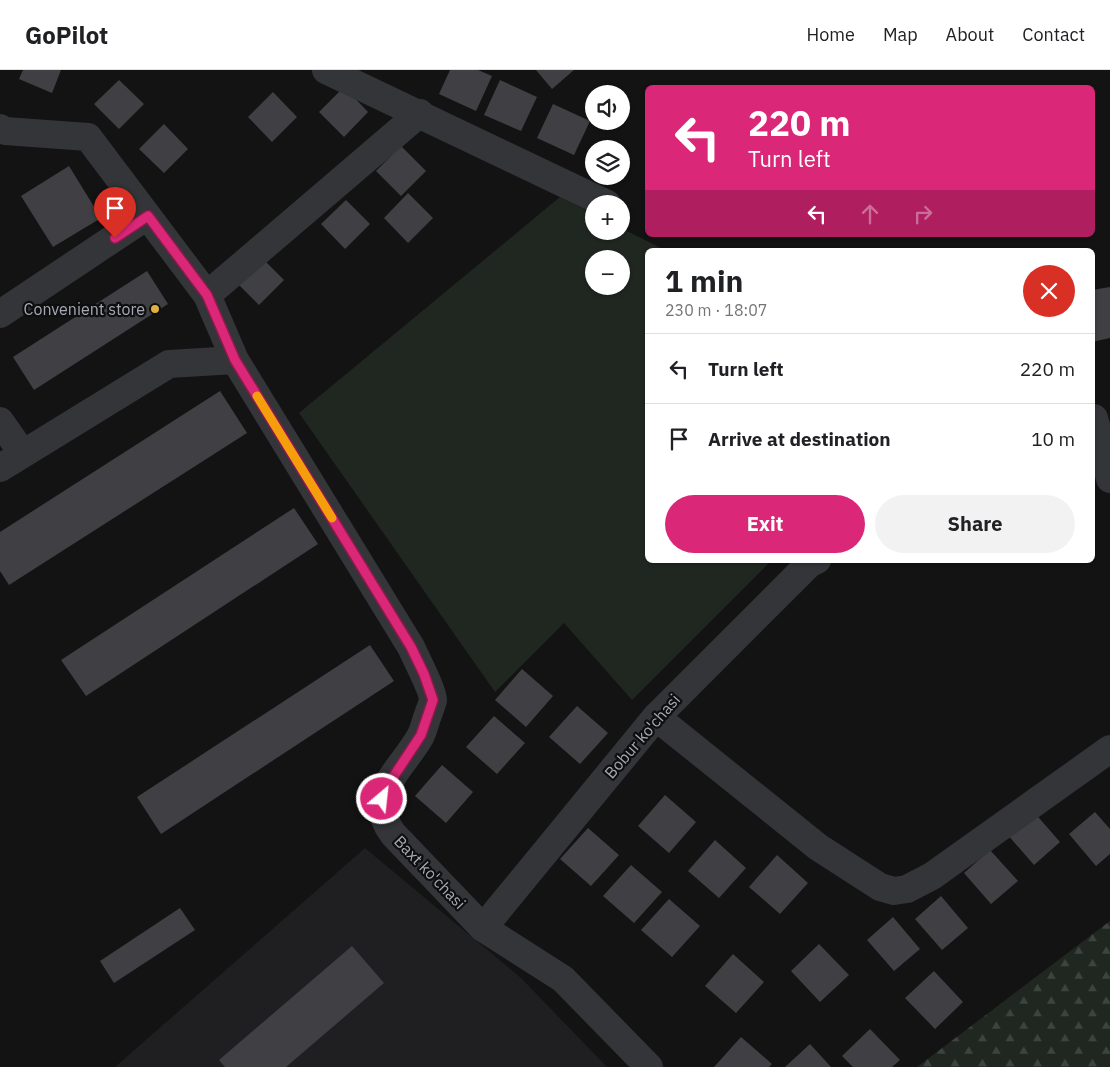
<!DOCTYPE html>
<html lang="en">
<head>
<meta charset="utf-8">
<style>
  body { margin:0; font-family:"IBM Plex Sans",sans-serif; background:#f2f2f2; color:#202124; height:100vh; display:flex; flex-direction:column; font-size:19px; white-space:nowrap }
  * { box-sizing:border-box; margin:0 }
  p { font-size:16px; color:#757577 }
  .icon { flex:none; width:28px; height:28px; fill:none; stroke:currentColor; stroke-width:2; stroke-linecap:round; stroke-linejoin:round }
  .map { position:relative; flex:1; overflow:hidden }
  .side { position:absolute; left:645px; top:178px; width:450px; height:315px; display:flex; flex-direction:column; background:#fff; border-radius:8px; box-shadow:0 1px 4px #0004 }
  .side>* { flex:none }
  .guide { position:absolute; left:645px; top:15px; width:450px; height:152px; border-radius:8px; box-shadow:0 1px 4px #0004; background:#db2777; color:#fff; overflow:hidden }
  .controls { position:absolute; left:585px; top:15px; display:grid; gap:10px }
  .controls a { display:grid; place-items:center; width:45px; height:45px; border-radius:50%; background:#fff; box-shadow:0 1px 4px #0004; font-size:25px }
  .pin { position:absolute; display:grid; place-items:center; width:42px; height:42px; color:#fff; margin:-51px -21px; border-radius:50% 50% 50% 0; rotate:-45deg; box-shadow:0 0 5px #0007 }
  .pin .icon { rotate:45deg }
  .me { position:absolute; width:55px; margin:-28px; rotate:28deg; stroke-linejoin:round; filter:drop-shadow(0 0 4px #0008) }
  .turn { display:flex; align-items:center; gap:18px; height:105px; padding:0 20px; font-size:22px }
  .turn .icon { width:65px; height:65px; stroke-width:2.5 }
  .turn b { display:block; font-size:35px; line-height:42px }
  .lanes { display:flex; align-items:center; height:48px; padding:0 20px; background:#0003; justify-content:center; gap:25px; direction:ltr }
  .lanes .off { opacity:.35 }
  .round { display:grid; place-items:center; flex:none; width:52px; height:52px; border-radius:26px; background:#f2f2f2 }
  .head { display:flex; align-items:center; justify-content:space-between; height:85px; padding:0 20px }
  h1 { font-size:30px; font-weight:700; line-height:38px }
  .cta { display:flex; gap:10px; margin-top:auto; padding:10px 20px }
  .cta a { flex:1; height:58px; border-radius:30px; background:#db2777; color:#fff; font-size:20px; font-weight:700; line-height:58px; text-align:center }
  .cta a+a { background:#f2f2f2; color:#202124 }
  ul { padding:0; list-style:none }
  li { display:flex; align-items:center; gap:15px; height:70px; padding:0 20px; border-top:1px solid #e0e0e0 }
  li div { flex:1 }
  li b { display:block; font-size:19px }
  li em { font-style:normal }
  header { display:flex; align-items:center; gap:30px; box-sizing:border-box; height:70px; padding:0 25px; background:#fff; border-bottom:1px solid #e0e0e0 }
  header strong { font-size:24px }
  nav { display:flex; gap:28px; margin-inline-start:auto; font-size:18px }
  .map>svg:first-child { display:block }
  .built { fill:#1f1f21 }
  .green { fill:#1f2720; fill-rule:evenodd }
  .forest { fill:url(#forest-firs) }
  .building { fill:#404044 }
  .lines { fill:none; stroke-linecap:round; stroke-linejoin:round }
  .minor { stroke:#343539; stroke-width:28 }
  .route-casing { stroke:#8e194d; stroke-width:12 }
  .route { stroke:#db2777; stroke-width:9 }
  .slow { stroke:#f59e0b; stroke-width:9 }
  .poi-dot { fill:#e0b03f; stroke:#0e0e0f; stroke-width:2 }
  .labels { text-anchor:middle; dominant-baseline:central; stroke-width:4.5; stroke-linejoin:round; paint-order:stroke }
  .poi-label { font-size:16px; fill:#a6a9b3; stroke:#0e0e0f; text-anchor:end }
  .street-label { font-size:16px; fill:#a6a9b3; stroke:#0e0e0f }
</style>
</head>
<body>
<header>
<strong>GoPilot</strong>
<nav><a>Home</a><a>Map</a><a>About</a><a>Contact</a></nav>
</header>
<div class="map">
<svg width="1110" height="997" viewBox="0 0 1110 997">
  <defs>
    <pattern id="forest-firs" width="22" height="20" patternUnits="userSpaceOnUse" patternTransform="scale(1.25)"><rect width="22" height="20" fill="#1f2720"/><path d="M5 1l3.5 6h-7zM16 11l3.5 6h-7z" fill="#3d443e"/></pattern>
  </defs>
  <rect width="100%" height="100%" fill="#131314"/>
  <path class="built" d="M 365,778 L 521,908 L 607,997 L 115,997 Z"/>
  <path class="green" d="M 560,127 L 594,144 L 594,161 L 621,161 L 621,158 L 665,180 L 648,180 L 648,490 L 772,490 L 632,630 L 564,553 L 495,622 L 299,343 ZM 594,189 L 621,189 L 621,216 L 594,216 Z"/>
  <path class="forest" d="M 1110,851 L 1110,997 L 917,997 Z"/>
  <path class="building" d="M 23,0 L 61,0 L 52,23 L 19,9 Z
    M 450,0 L 478,0 L 492,6 L 476,41 L 439,24 Z
    M 536,0 L 574,0 L 552,19 Z
    M 119,10 L 144,34 L 119,59 L 94,34 Z
    M 500,10 L 537,27 L 521,61 L 484,45 Z
    M 344,17 L 368,42 L 344,67 L 319,42 Z
    M 273,22 L 297,47 L 272,72 L 248,47 Z
    M 553,34 L 590,51 L 574,85 L 537,68 Z
    M 164,54 L 188,79 L 164,103 L 139,79 Z
    M 401,76 L 426,101 L 401,126 L 376,101 Z
    M 69,96 L 101,148 L 53,177 L 21,126 Z
    M 408,123 L 433,148 L 408,173 L 384,148 Z
    M 346,130 L 370,154 L 345,179 L 321,154 Z
    M 259,185 L 284,210 L 259,235 L 234,210 Z
    M 147,201 L 168,234 L 34,320 L 13,287 Z
    M 1110,217 L 1110,268 L 1092,272 L 1092,220 Z
    M 220,321 L 247,363 L 9,515 L 0,501 L 0,462 Z
    M 294,438 L 318,474 L 86,626 L 61,590 Z
    M 370,575 L 394,611 L 161,764 L 137,727 Z
    M 522,599 L 553,626 L 526,657 L 495,630 Z
    M 577,636 L 608,663 L 580,694 L 549,667 Z
    M 494,646 L 525,673 L 497,704 L 466,677 Z
    M 442,695 L 473,722 L 446,753 L 415,726 Z
    M 665,725 L 696,752 L 669,783 L 638,756 Z
    M 1033,741 L 1060,772 L 1034,795 L 1007,764 Z
    M 1095,742 L 1110,759 L 1110,784 L 1096,796 L 1069,764 Z
    M 588,758 L 619,785 L 591,816 L 560,789 Z
    M 715,770 L 746,798 L 719,828 L 688,801 Z
    M 990,780 L 1018,811 L 991,834 L 964,803 Z
    M 777,785 L 808,813 L 780,844 L 749,817 Z
    M 631,795 L 662,822 L 634,853 L 603,826 Z
    M 941,826 L 968,858 L 942,880 L 915,849 Z
    M 669,829 L 700,856 L 672,887 L 641,860 Z
    M 180,838 L 195,860 L 114,913 L 100,891 Z
    M 893,847 L 920,879 L 894,901 L 867,870 Z
    M 819,874 L 849,905 L 820,932 L 791,901 Z
    M 352,876 L 384,913 L 286,997 L 225,997 L 219,990 Z
    M 733,884 L 764,912 L 736,943 L 705,916 Z
    M 934,901 L 963,932 L 935,959 L 905,928 Z
    M 870,959 L 900,990 L 892,997 L 853,997 L 842,986 Z
    M 741,967 L 772,994 L 769,997 L 714,997 Z
    M 810,974 L 831,997 L 785,997 Z"/>
  <g class="lines">
    <path class="minor" d="M 326,0 L 607,134
      M 0,58 L 5,61 L 88,67 L 207,225 L 235,290 L 411,577 C 416,588 433,621 433,630 C 432,635 429,641 428,645 C 425,652 424,660 420,667 C 401,700 364,725 393,764 L 483,858 L 563,909 L 649,997
      M 207,225 L 420,43
      M 0,244 L 147,146
      M 1094,348 L 1110,409
      M 0,351 L 23,384
      M 0,398 L 169,294 L 235,290
      M 656,647 L 818,777 L 880,817 L 894,821 L 907,819 L 932,806 L 1110,679
      M 483,858 L 656,647 L 809,494 L 817,490"/>
  </g>
  <g class="lines">
    <defs>
      <path id="route" d="M 115,168 L 148,146 L 207,225 L 235,290 L 411,577 L 424,604 L 433,630 L 421,665 L 386,718 L 382,729"/>
    </defs>
    <use href="#route" class="route-casing"/>
    <use href="#route" class="route"/>
    <path class="slow" d="M 257,326 L 332,448"/>
  </g>
  <circle class="poi-dot" cx="155" cy="239" r="5"/>
  <g class="labels">
    <g class="poi-label">
      <text x="145" y="239">Convenient store</text>
    </g>
    <g class="street-label">
      <text transform="translate(642 666) rotate(-49)">Bobur ko'chasi</text>
      <text transform="translate(430 802) rotate(46)">Baxt ko'chasi</text>
    </g>
  </g>
</svg>
<div class="controls">
<a><svg class="icon" aria-label="sound" viewBox="0 0 24 24"><path d="M4 9h4l5-4v14l-5-4H4zM17 9q2 3 0 6"/></svg></a>
<a><svg class="icon" aria-label="layers" viewBox="0 0 24 24"><path d="M12 4l9 5-9 5-9-5zM3 14l9 5 9-5"/></svg></a>
<a>+</a>
<a>−</a>
</div>
<div class="pin" style="left:115px;top:168px;background:#d93025"><svg class="icon" aria-label="arrive" viewBox="0 0 24 24"><path d="M6 21V4h12l-3 4 3 4H6"/></svg></div>
<svg class="me" style="left:382px;top:729px" viewBox="-20 -20 40 40"><circle r="17" fill="#db2777" stroke="#fff" stroke-width="3"/><path d="M0-11L8 9 0 5-8 9z" fill="#fff"/></svg>
<div class="guide">
<div class="turn"><svg class="icon" aria-label="left" viewBox="0 0 24 24"><path d="M17 20v-9H6M10 6l-5 5 5 5"/></svg><div><b>220 m</b>Turn left</div></div>
<div class="lanes"><svg class="icon" aria-label="left" viewBox="0 0 24 24"><path d="M17 20v-9H6M10 6l-5 5 5 5"/></svg><svg class="icon off" aria-label="ahead" viewBox="0 0 24 24"><path d="M12 20V5M6 11l6-6 6 6"/></svg><svg class="icon off" aria-label="right" viewBox="0 0 24 24"><path d="M7 20v-9h11M14 6l5 5-5 5"/></svg></div>
</div>
<section class="side">
<div class="head"><div><h1>1 min</h1><p>230 m · 18:07</p></div><a class="round" style="background:#d93025;color:#fff"><svg class="icon" aria-label="close" viewBox="0 0 24 24"><path d="M6 6l12 12M18 6L6 18"/></svg></a></div>
<ul>
<li><svg class="icon" aria-label="left" viewBox="0 0 24 24"><path d="M17 20v-9H6M10 6l-5 5 5 5"/></svg><div><b>Turn left</b></div><em>220 m</em></li>
<li><svg class="icon" aria-label="arrive" viewBox="0 0 24 24"><path d="M6 21V4h12l-3 4 3 4H6"/></svg><div><b>Arrive at destination</b></div><em>10 m</em></li>
</ul>
<div class="cta"><a>Exit</a><a>Share</a></div>
</section>
</div>
</body>
</html>
